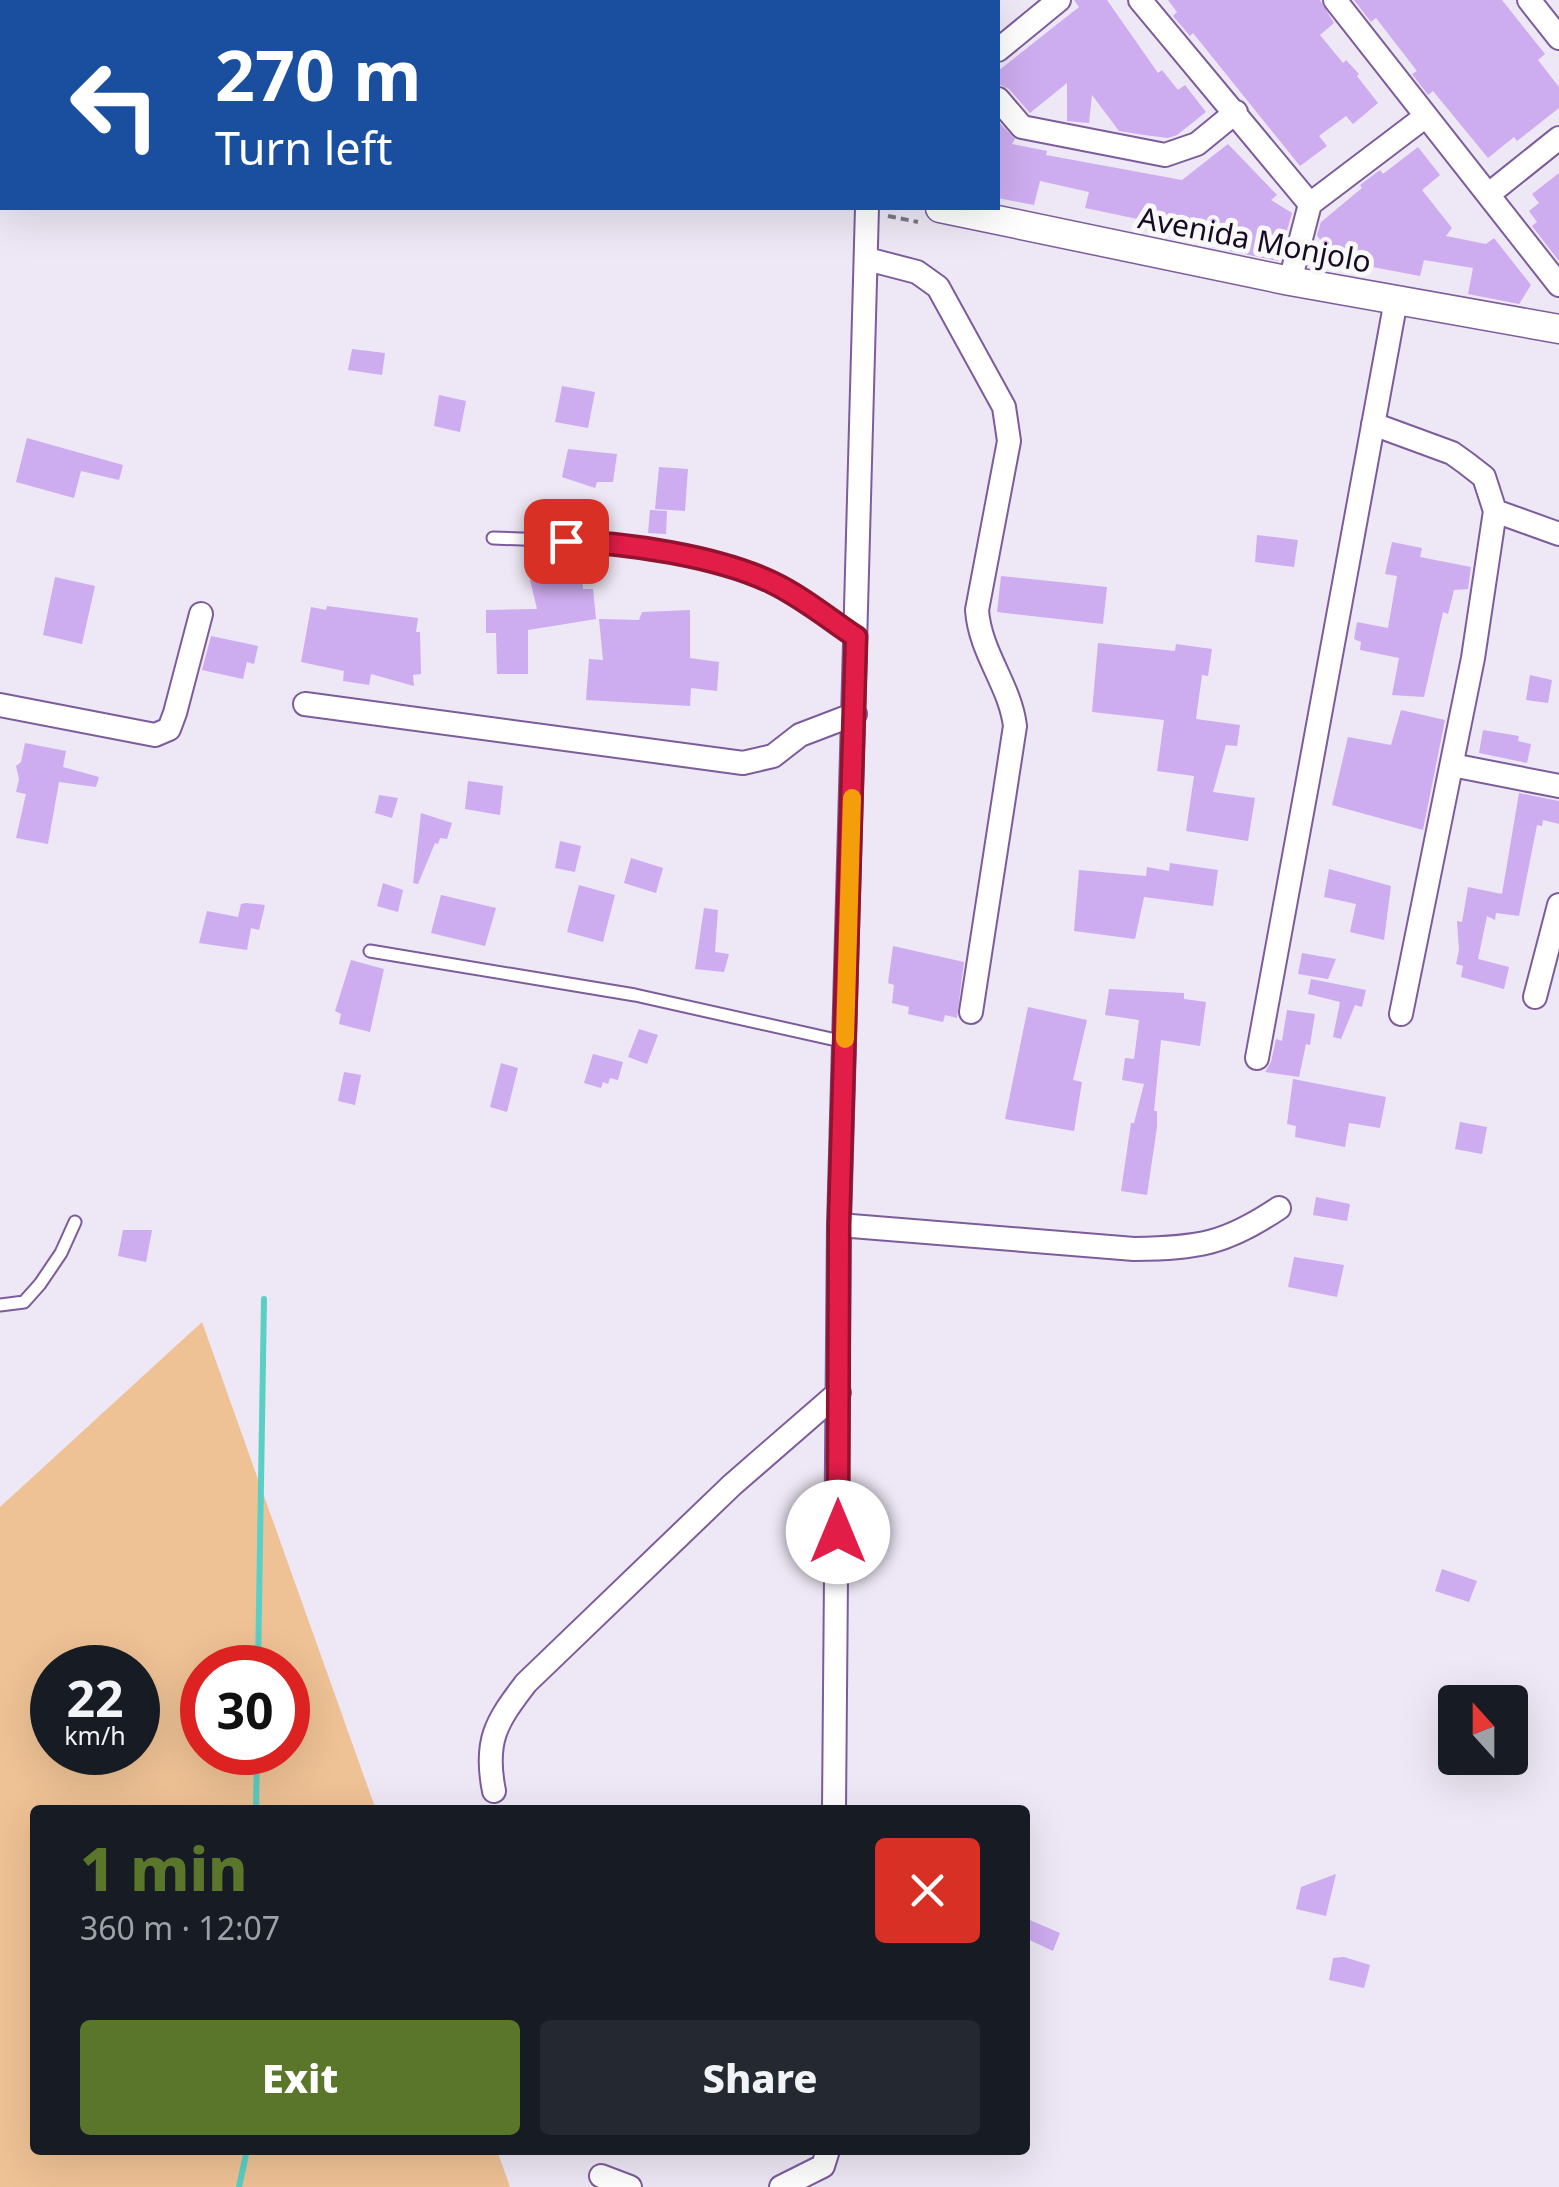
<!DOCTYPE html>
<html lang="en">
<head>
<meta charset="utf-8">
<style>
  body { margin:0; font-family:"Noto Sans",sans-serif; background:#242831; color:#f1f3f6; height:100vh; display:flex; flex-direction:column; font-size:38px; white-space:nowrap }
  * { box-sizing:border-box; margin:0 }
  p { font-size:32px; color:#9ea1a6 }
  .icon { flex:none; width:55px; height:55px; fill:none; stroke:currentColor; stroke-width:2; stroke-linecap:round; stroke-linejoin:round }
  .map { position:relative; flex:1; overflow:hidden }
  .panel { position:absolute; left:30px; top:1805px; width:1000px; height:350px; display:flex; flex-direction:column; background:#171b24; border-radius:10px; box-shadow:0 10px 40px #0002 }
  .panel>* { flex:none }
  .banner { position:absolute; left:0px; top:0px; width:1000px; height:210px; box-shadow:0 10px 40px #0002; background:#1a4fa0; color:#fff; overflow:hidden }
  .needle { width:65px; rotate:339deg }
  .buttons { position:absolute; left:1438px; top:1685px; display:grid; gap:20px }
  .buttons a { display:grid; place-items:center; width:90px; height:90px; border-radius:10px; background:#171b24; box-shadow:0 10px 40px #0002; font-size:50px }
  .speed { position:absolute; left:30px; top:1645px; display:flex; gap:20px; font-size:50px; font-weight:700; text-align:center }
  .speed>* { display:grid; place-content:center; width:130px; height:130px; border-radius:50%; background:#171b24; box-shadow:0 10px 40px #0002; line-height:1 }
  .speed small { font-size:25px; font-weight:400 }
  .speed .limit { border:15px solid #d22; background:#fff; color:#111 }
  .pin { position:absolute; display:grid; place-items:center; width:85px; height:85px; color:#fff; margin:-42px; border-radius:20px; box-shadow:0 5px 15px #0006 }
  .me { position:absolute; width:110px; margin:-55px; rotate:0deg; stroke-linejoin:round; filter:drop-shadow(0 0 8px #0008) }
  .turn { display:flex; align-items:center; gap:35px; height:210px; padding:0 50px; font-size:45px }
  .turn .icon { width:130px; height:130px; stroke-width:2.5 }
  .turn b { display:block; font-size:70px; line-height:85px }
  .round { display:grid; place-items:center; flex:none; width:105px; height:105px; border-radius:10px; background:#242831 }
  .head { display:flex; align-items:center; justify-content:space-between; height:170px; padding:0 50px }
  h1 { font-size:60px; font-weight:800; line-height:75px; color:#5a762a }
  .primary-button { display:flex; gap:20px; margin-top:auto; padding:20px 50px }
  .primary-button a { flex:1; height:115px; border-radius:10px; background:#5a762a; color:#fff; font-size:40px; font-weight:800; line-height:115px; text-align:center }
  .primary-button a+a { background:#242831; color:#f1f3f6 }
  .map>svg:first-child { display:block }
  .green { fill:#efc295; fill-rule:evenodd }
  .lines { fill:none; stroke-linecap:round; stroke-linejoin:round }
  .stream { stroke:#5bcfc5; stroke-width:6 }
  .building { fill:#ceacf0 }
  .service-casing { stroke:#7c5c9b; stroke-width:15 }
  .minor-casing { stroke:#7c5c9b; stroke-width:26 }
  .tertiary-casing { stroke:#7c5c9b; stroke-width:31 }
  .path { stroke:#7f7588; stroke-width:4; stroke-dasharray:8 5; stroke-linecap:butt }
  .service { stroke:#fff; stroke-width:11 }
  .minor { stroke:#fff; stroke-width:22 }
  .tertiary { stroke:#fff; stroke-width:28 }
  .route-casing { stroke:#92132f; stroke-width:25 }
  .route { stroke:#e11d48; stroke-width:18 }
  .slow { stroke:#f59e0b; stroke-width:18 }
  .labels { text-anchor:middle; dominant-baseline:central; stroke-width:10; stroke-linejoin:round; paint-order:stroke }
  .street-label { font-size:30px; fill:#170a23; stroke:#f8f8f8 }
</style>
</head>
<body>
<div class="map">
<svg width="1559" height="2187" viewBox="0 0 1559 2187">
  <rect width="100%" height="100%" fill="#eee7f5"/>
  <path class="green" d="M 202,1322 L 376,1810 L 35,1810 L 35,2150 L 497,2150 L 510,2187 L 0,2187 L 0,1507 ZM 52,1668 L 138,1668 L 138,1752 L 52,1752 ZM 202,1668 L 288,1668 L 288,1752 L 202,1752 Z"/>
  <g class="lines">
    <path class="stream" d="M 258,1668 L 264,1299
      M 256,1810 L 257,1752
      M 239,2187 L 247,2150"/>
  </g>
  <path class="building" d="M 1074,0 L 1107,0 L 1158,73 L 1162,70 L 1178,90 L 1185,85 L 1206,112 L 1177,135 L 1168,138 L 1144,135 L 1119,131 L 1092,95 L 1089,123 L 1067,121 L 1067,83 L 1030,113 L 1009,89 L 998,84 L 998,71 L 1079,7 Z
    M 1168,0 L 1320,0 L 1334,23 L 1320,35 L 1343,63 L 1346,60 L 1359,74 L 1357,76 L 1378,103 L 1353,124 L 1346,116 L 1319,136 L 1327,146 L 1300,166 L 1193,33 L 1190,36 L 1173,16 L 1177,12 Z
    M 1354,0 L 1502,0 L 1545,54 L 1538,60 L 1559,87 L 1559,108 L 1517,141 L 1514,137 L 1488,158 L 1433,91 L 1428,95 L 1412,74 L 1417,71 L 1376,18 L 1371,22 Z
    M 998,121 L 1015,139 L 1012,144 L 1047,151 L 1046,155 L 1182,180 L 1228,144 L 1277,195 L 1271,200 L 1292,213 L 1278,261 L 1230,251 L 1219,241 L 1175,232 L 1176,227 L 1085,208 L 1089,192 L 1040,181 L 1034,205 L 998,198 Z
    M 1418,147 L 1440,175 L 1422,190 L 1452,228 L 1446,236 L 1486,244 L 1494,238 L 1531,285 L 1519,304 L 1468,294 L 1473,268 L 1424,260 L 1420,276 L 1362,265 L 1328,253 L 1317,235 L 1321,222 L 1362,188 L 1360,185 L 1380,170 L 1383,174 Z
    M 1559,173 L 1559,261 L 1532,226 L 1537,222 L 1529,211 L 1539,203 L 1532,194 Z
    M 352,349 L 385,353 L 382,375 L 348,370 Z
    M 562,386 L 595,392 L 588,428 L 555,422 Z
    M 439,395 L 466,401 L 460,432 L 434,426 Z
    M 27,438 L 123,465 L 119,480 L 81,471 L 74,498 L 16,482 Z
    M 568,449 L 617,454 L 613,482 L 597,482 L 595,488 L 562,477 Z
    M 659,467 L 688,469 L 685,511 L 655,509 Z
    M 650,510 L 667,511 L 666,534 L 648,533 Z
    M 1257,535 L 1298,540 L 1294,567 L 1255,562 Z
    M 1392,542 L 1422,548 L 1420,557 L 1471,567 L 1468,589 L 1454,590 L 1448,614 L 1443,612 L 1424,697 L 1392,695 L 1399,658 L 1360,650 L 1361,642 L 1354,639 L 1357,622 L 1388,628 L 1397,576 L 1385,574 Z
    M 564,552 L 564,555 L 569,555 L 570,564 L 582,563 L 583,589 L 593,589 L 596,619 L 528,630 L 528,674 L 497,674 L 496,633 L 486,633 L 486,610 L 537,609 L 530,580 L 544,578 L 540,555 Z
    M 1001,576 L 1107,587 L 1103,624 L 997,612 Z
    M 55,577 L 95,586 L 82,644 L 43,635 Z
    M 327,606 L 418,618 L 416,632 L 420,632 L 421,674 L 413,675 L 414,686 L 371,674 L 369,685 L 343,681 L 344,671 L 301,662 L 311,607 L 326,610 Z
    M 690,610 L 690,658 L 719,662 L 717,691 L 691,688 L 690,706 L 586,700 L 589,659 L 603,660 L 599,619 L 639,620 L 642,612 Z
    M 211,636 L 258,646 L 254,664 L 247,662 L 243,679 L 202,670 Z
    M 1098,643 L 1175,651 L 1176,644 L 1212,649 L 1208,676 L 1202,675 L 1196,719 L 1240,725 L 1237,746 L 1226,745 L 1213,792 L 1255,798 L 1248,841 L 1186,831 L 1194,776 L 1157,771 L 1164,720 L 1092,712 Z
    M 1530,675 L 1552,680 L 1548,703 L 1526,700 Z
    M 1401,710 L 1445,720 L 1423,830 L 1332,805 L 1348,737 L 1391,745 Z
    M 1483,730 L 1519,736 L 1518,741 L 1531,744 L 1527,763 L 1479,753 Z
    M 25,743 L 66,751 L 63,767 L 99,777 L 96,787 L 59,782 L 48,844 L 16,838 L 26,794 L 16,792 L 19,779 L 16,766 L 21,762 Z
    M 468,781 L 503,786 L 500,815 L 465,809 Z
    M 1519,793 L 1559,801 L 1559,824 L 1543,820 L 1542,826 L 1537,825 L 1519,916 L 1496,913 L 1495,920 L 1487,916 L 1478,959 L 1509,967 L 1504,989 L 1461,977 L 1463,966 L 1456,964 L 1459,950 L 1457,921 L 1462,922 L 1468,887 L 1502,894 Z
    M 379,795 L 398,798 L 392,818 L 375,813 Z
    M 421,813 L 452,823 L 447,839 L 440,838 L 438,844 L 435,843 L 418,884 L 413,883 Z
    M 560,841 L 581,846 L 575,872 L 555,868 Z
    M 631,858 L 663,868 L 656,893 L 624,883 Z
    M 1170,863 L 1218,870 L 1213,906 L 1144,897 L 1135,939 L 1074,931 L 1079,870 L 1146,876 L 1147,867 L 1169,871 Z
    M 1329,869 L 1391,886 L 1384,940 L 1350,932 L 1356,904 L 1324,897 Z
    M 383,883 L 403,890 L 398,912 L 377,906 Z
    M 579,885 L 615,895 L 603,942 L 567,932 Z
    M 441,895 L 496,908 L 485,946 L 431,933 Z
    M 246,903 L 265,905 L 259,930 L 251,928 L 247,950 L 199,943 L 207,911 L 238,917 L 241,904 Z
    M 704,908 L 718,910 L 715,952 L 729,954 L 724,972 L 695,969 Z
    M 893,946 L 964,962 L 957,1018 L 945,1015 L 943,1022 L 908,1014 L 909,1007 L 892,1003 L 894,985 L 888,983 Z
    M 1302,953 L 1336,959 L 1328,979 L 1298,974 Z
    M 351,960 L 384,969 L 370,1032 L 339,1024 L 341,1014 L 335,1011 Z
    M 1311,979 L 1366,990 L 1362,1007 L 1355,1005 L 1341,1039 L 1333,1037 L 1340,1002 L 1308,994 Z
    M 1109,989 L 1184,993 L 1184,999 L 1206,1002 L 1200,1046 L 1161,1040 L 1154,1111 L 1157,1111 L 1157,1127 L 1147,1195 L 1121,1191 L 1131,1123 L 1134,1123 L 1144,1084 L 1122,1080 L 1125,1058 L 1134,1059 L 1139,1020 L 1105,1015 Z
    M 1028,1007 L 1087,1020 L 1073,1080 L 1082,1082 L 1074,1131 L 1005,1119 Z
    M 1287,1010 L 1315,1014 L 1310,1045 L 1306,1044 L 1299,1077 L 1265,1072 L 1271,1062 L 1276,1039 L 1282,1041 Z
    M 639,1029 L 658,1035 L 647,1064 L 628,1057 Z
    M 593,1054 L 623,1062 L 618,1080 L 610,1078 L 608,1084 L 603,1082 L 601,1088 L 584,1083 Z
    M 501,1063 L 518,1068 L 507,1112 L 490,1107 Z
    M 344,1072 L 361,1075 L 355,1105 L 338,1101 Z
    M 1293,1079 L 1386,1097 L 1380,1128 L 1349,1123 L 1345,1147 L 1295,1137 L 1296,1126 L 1287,1124 Z
    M 1460,1122 L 1487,1127 L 1482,1154 L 1455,1149 Z
    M 1316,1197 L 1350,1204 L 1347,1221 L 1313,1215 Z
    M 123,1230 L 152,1230 L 146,1262 L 118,1256 Z
    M 1294,1257 L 1344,1265 L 1337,1297 L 1288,1287 Z
    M 1442,1569 L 1477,1581 L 1469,1602 L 1435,1591 Z
    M 1336,1874 L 1326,1916 L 1296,1909 L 1301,1887 Z
    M 1025,1918 L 1060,1933 L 1053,1951 L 1025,1938 Z
    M 1344,1957 L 1370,1965 L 1364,1988 L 1329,1980 L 1333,1958 Z"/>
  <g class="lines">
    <defs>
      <path id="service" d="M 493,538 L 602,542 L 699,559 L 770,581 L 856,637
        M 370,951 L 635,995 L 845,1042
        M 0,1305 L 24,1302 L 40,1284 L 61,1253 L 75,1222"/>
      <path id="minor" d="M 420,0 L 423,2
        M 687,0 L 689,2
        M 980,0 L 982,2
        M 1140,0 L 1310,204 L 1426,116
        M 1335,0 L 1559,285
        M 1529,0 L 1559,38
        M 320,2 L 323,0
        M 648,2 L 651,0
        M 808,2 L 811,0
        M 998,50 L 1059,0
        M 998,99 L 1022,127 L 1165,155 L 1197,144 L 1236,112
        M 1489,194 L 1559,138
        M 867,259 L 917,272 L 938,287 L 1004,407 L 1009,441 L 977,610 C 980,653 1010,685 1015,726 L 971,1012
        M 1290,281 L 1310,204
        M 1373,424 L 1452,453 L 1466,463 L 1484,477 L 1495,511 L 1473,658 L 1401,1014
        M 1495,511 L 1559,534
        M 305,704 L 743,763 L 773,756 L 800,735 L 855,714
        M 0,705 L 155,735 L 169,729 L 175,713 L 201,614
        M 1452,765 L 1559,786
        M 1535,997 L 1559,905
        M 1257,1058 L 1396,300
        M 839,1225 L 1134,1249 C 1199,1248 1225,1244 1279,1208
        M 494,1791 C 484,1741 496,1722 526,1683 L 732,1485 L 839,1392
        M 834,1810 L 839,1225 L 867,208
        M 601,2176 L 630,2187
        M 781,2187 L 823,2166 L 828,2150"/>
      <path id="tertiary" d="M 0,17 L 2,18
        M 940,208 L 1290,281 L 1559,329"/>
    </defs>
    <use href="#service" class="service-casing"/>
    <use href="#minor" class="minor-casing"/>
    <use href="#tertiary" class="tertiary-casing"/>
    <path class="path" d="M 888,216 L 918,222"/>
    <use href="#service" class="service"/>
    <use href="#minor" class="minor"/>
    <use href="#tertiary" class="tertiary"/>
  </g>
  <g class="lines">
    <defs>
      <path id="route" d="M 566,541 C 627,543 716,556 771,582 C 801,596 829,619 856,637 L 839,1225 L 838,1532"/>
    </defs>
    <use href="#route" class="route-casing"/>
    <use href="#route" class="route"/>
    <path class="slow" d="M 845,1039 L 852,798"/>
  </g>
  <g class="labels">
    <g class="street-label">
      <text transform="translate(1255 239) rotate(11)">Avenida Monjolo</text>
    </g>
  </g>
</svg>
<div class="buttons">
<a><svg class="needle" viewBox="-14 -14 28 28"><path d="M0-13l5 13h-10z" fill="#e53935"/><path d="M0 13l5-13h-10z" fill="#9ea1a6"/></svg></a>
</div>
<div class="speed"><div>22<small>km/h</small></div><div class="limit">30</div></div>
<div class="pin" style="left:566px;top:541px;background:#d93025"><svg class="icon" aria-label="arrive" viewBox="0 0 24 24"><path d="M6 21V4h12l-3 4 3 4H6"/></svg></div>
<svg class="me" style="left:838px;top:1532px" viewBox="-20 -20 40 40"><circle r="19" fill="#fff"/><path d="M0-13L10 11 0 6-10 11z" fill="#e11d48"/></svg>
<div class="banner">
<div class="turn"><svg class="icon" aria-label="left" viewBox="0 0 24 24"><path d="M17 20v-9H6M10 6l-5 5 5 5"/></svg><div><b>270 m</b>Turn left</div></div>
</div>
<section class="panel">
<div class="head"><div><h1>1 min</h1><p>360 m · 12:07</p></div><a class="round" style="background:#d93025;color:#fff"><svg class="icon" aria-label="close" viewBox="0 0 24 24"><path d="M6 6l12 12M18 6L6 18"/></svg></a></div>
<div class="primary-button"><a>Exit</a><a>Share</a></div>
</section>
</div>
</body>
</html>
